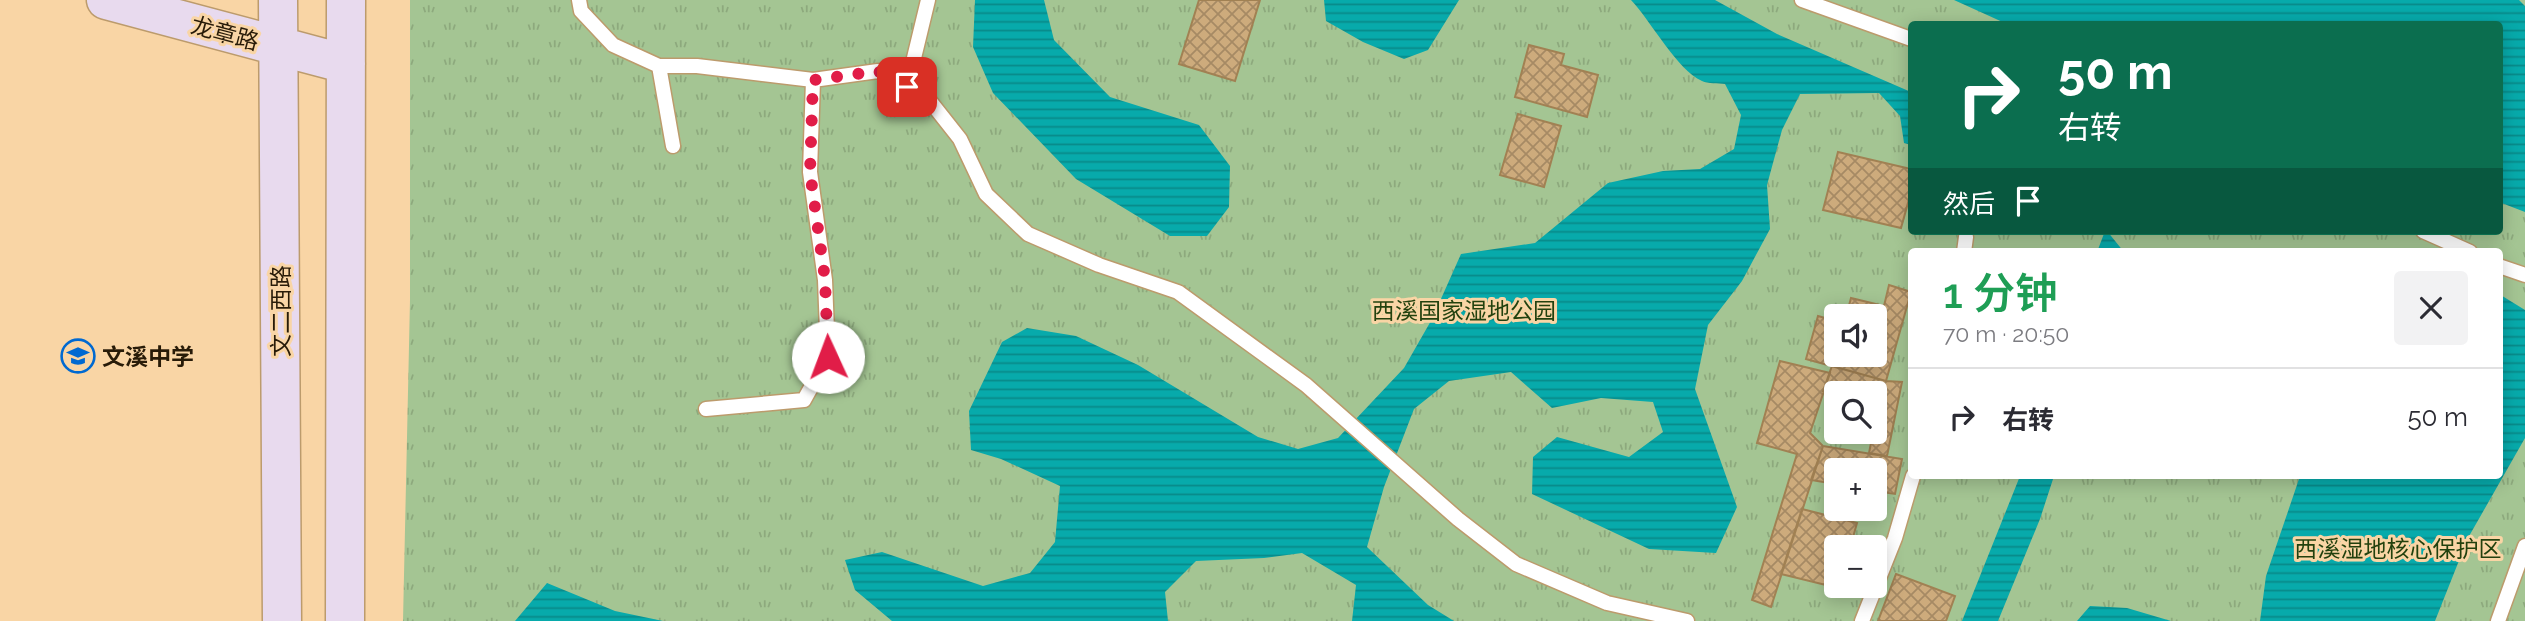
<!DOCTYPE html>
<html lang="zh">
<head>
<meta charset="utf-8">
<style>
  body { margin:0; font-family:Raleway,"Noto Sans SC",sans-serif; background:#f2f2f3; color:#2b2b33; height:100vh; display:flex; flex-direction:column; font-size:26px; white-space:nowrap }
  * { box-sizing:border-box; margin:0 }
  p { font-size:23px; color:#7c7c81 }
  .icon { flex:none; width:38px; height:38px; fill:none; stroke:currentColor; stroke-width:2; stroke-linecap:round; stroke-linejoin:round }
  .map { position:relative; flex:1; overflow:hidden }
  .panel { position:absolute; left:1908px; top:248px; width:595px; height:231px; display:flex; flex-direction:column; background:#fff; border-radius:7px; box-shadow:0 4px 18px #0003 }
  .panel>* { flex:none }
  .top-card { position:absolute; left:1908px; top:21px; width:595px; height:214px; border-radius:7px; box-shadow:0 4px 18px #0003; background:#0b6e4f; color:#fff; overflow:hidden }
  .controls { position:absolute; left:1824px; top:304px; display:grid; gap:14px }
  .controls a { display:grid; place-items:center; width:63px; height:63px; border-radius:7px; background:#fff; box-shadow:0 4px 18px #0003; font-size:35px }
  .pin { position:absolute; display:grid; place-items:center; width:60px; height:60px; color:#fff; margin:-30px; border-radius:14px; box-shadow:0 4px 10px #0006 }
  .me { position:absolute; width:77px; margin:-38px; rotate:358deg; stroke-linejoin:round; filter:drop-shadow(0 0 5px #0008) }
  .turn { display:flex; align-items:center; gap:24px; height:147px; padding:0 35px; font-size:32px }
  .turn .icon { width:91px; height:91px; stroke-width:2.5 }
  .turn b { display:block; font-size:49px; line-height:60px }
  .then { display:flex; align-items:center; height:66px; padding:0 35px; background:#0003; gap:14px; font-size:26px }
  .round { display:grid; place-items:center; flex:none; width:74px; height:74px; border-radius:7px; background:#f2f2f3 }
  .head { display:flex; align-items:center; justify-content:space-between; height:119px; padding:0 35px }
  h1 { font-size:42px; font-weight:600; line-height:52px; color:#1e9e55 }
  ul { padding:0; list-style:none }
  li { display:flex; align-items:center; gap:21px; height:98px; padding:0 35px; border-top:2px solid #e1e1e2 }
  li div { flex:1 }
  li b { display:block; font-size:26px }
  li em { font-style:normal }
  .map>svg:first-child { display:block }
  .park { fill:url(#park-tufts); fill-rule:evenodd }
  .water { fill:url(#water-rules) }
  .building { fill:url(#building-cross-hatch); stroke:#a18153; stroke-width:2 }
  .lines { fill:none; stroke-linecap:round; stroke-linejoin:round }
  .lane-casing { stroke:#bc9b6c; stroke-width:17 }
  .secondary-casing { stroke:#bc9b6c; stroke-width:41 }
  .lane { stroke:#fff; stroke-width:14 }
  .secondary { stroke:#e8daee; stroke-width:38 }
  .route { stroke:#e11d48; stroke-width:12; stroke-dasharray:0 21.6 }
  .labels { text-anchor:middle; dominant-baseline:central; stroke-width:6; stroke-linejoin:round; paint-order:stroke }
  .street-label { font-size:23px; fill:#281b08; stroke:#f9d5a5 }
  .park-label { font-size:23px; fill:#22410e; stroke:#f9d5a5 }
  .poi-label { font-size:23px; font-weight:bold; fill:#281b08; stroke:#f9d5a5; text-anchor:start }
</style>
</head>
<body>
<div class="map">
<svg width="2525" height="621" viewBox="0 0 2525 621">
  <defs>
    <pattern id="park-tufts" width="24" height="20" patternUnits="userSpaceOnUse" patternTransform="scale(1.75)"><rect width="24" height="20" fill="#a4c593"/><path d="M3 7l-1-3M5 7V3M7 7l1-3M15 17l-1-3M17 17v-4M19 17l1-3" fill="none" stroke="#8da97d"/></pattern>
    <pattern id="water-rules" width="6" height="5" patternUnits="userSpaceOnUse" patternTransform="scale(1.75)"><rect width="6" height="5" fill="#07aaab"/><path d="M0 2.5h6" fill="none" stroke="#088a89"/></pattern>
    <pattern id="building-cross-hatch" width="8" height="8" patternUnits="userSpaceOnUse" patternTransform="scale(1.75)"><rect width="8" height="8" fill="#cdab7c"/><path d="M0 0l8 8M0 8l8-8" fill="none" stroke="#a68a64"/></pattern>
  </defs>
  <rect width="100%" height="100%" fill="#f9d5a5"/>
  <path class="park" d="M 410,0 L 2525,0 L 2525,621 L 403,621 L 410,300 ZM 1911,24 L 2499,24 L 2499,231 L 1911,231 ZM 1911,252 L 2499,252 L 2499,476 L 1911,476 ZM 1836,317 L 1874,317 L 1874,355 L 1836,355 ZM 1836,394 L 1874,394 L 1874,432 L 1836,432 ZM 1836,471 L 1874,471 L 1874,509 L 1836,509 ZM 1836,548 L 1874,548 L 1874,586 L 1836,586 Z"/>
  <path class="water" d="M 975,0 L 1044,0 L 1054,40 L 1110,97 L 1199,125 L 1230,166 L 1229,207 L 1207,236 L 1170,236 L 1076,179 L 993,93 L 973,47 Z
    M 1324,0 L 1459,0 L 1428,50 L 1404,59 L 1363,42 L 1326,21 Z
    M 1631,0 L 1715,0 L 1777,34 L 1911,92 L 1911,145 L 1904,143 L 1900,116 L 1879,93 L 1800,94 L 1782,130 L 1767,185 L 1770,229 L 1742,281 L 1708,325 L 1695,389 L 1737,507 L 1716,553 L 1649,549 L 1532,494 L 1533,457 L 1557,437 L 1629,457 L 1663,432 L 1653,402 L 1601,398 L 1552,408 L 1511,372 L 1449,381 L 1414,409 L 1384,487 L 1367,547 L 1428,605 L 1454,621 L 1352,621 L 1356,585 L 1302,553 L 1264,558 L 1196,561 L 1165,592 L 1168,621 L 892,621 L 855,590 L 845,560 L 882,552 L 983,586 L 1030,573 L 1055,542 L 1060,486 L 1001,459 L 971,450 L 969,411 L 1002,342 L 1027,328 L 1076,336 L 1138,365 L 1258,437 L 1298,449 L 1338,438 L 1404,368 L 1432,319 L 1461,254 L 1535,243 L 1608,183 L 1663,171 L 1700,169 L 1734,149 L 1741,115 L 1725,84 C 1718,83 1708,84 1702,81 C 1677,70 1651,21 1631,0 Z
    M 1954,0 L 2519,0 L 2525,6 L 2525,212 L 2499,202 L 2499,24 L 2007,24 Z
    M 2105,231 L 2107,231 L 2124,252 L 2097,252 Z
    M 2499,294 L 2525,310 L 2525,438 L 2468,538 L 2435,621 L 2260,621 L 2266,576 L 2300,476 L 2499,476 Z
    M 2020,476 L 2054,476 L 2040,519 L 1998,621 L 1962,621 Z
    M 547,583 L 615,611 L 663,621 L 515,621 Z
    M 2090,606 L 2127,608 L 2171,621 L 2077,621 Z"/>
  <path class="building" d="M 1199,0 L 1260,0 L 1235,81 L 1179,64 Z
    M 1529,45 L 1564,54 L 1561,65 L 1598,75 L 1587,117 L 1515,97 Z
    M 1518,114 L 1561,126 L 1544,187 L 1500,175 Z
    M 1838,152 L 1911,169 L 1911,192 L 1901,228 L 1823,210 Z
    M 1889,285 L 1911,292 L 1886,381 L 1806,359 L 1818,316 L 1836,321 L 1836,355 L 1874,355 L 1874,317 L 1846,317 L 1851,298 L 1884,306 Z
    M 1780,361 L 1830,373 L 1810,433 L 1823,446 L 1771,607 L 1752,600 L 1797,454 L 1757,443 Z
    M 1832,366 L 1886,381 L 1902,382 L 1887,456 L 1869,453 L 1879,404 L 1874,403 L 1874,394 L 1823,391 Z
    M 1823,446 L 1902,459 L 1895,494 L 1874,491 L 1874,471 L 1836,471 L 1836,484 L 1811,480 Z
    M 1802,509 L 1857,523 L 1850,548 L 1836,548 L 1838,588 L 1781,574 Z
    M 1896,574 L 1955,596 L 1946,621 L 1878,621 Z"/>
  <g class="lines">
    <defs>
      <path id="lane" d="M 579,0 L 581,11 L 613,45 L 659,66 L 697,66 L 813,80 L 878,71 L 926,96 L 960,139 L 986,194 L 1028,234 L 1099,265 L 1178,292 L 1306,385 L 1458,519 L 1516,564 L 1607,603 L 1687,621
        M 1802,0 L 1911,39
        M 659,66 L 673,146
        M 907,87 L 928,0
        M 2423,231 L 2470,252
        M 1964,252 L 1966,237
        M 2499,266 L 2525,275
        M 706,409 L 804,400 L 828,357 L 825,280 L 810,172 L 813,80
        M 1862,621 L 1895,538 L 1913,476
        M 2498,621 L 2525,546"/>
      <path id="secondary" d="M 106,0 L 346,64
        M 278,0 L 282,621
        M 345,621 L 346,0"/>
    </defs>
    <use href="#lane" class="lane-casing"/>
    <use href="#secondary" class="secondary-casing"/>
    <use href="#lane" class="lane"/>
    <use href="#secondary" class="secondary"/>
  </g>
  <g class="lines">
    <path class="route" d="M 828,357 L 825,279 L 810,172 L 813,80 L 878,71 L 907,87"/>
  </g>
  <defs>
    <symbol id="school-ring" viewBox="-11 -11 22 22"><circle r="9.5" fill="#f9d5a5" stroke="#0069d1" stroke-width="1.5"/><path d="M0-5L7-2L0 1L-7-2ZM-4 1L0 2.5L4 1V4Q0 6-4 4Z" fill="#0069d1"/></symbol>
  </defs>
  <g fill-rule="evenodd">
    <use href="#school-ring" x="59" y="337" width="38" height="38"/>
  </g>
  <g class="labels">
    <g class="street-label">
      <text transform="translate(225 33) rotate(15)">龙章路</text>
      <text transform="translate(280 311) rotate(-90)">文二西路</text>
    </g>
    <g class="park-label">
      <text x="1464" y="310">西溪国家湿地公园</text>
      <text x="2398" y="548">西溪湿地核心保护区</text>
    </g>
    <g class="poi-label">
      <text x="102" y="356">文溪中学</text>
    </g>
  </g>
</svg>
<div class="controls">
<a><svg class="icon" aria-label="sound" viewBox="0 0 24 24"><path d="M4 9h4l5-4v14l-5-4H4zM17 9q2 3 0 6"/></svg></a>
<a><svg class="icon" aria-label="search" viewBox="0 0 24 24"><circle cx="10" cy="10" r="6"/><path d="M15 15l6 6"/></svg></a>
<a>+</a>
<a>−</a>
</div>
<div class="pin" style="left:907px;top:87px;background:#d93025"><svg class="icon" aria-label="arrive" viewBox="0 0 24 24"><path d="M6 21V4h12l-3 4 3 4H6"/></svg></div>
<svg class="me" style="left:828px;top:357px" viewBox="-20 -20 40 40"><circle r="19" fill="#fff"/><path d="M0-13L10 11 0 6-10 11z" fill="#e11d48"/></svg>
<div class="top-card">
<div class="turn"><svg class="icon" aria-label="right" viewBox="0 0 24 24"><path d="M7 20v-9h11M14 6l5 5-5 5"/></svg><div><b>50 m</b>右转</div></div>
<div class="then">然后<svg class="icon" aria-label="arrive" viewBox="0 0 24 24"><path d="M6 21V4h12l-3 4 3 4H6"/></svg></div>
</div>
<section class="panel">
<div class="head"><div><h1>1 分钟</h1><p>70 m · 20:50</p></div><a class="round"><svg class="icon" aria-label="close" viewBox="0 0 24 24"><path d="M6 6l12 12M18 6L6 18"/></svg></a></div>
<ul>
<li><svg class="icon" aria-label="right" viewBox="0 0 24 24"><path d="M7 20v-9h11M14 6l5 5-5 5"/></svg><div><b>右转</b></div><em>50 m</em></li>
</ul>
</section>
</div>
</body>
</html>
